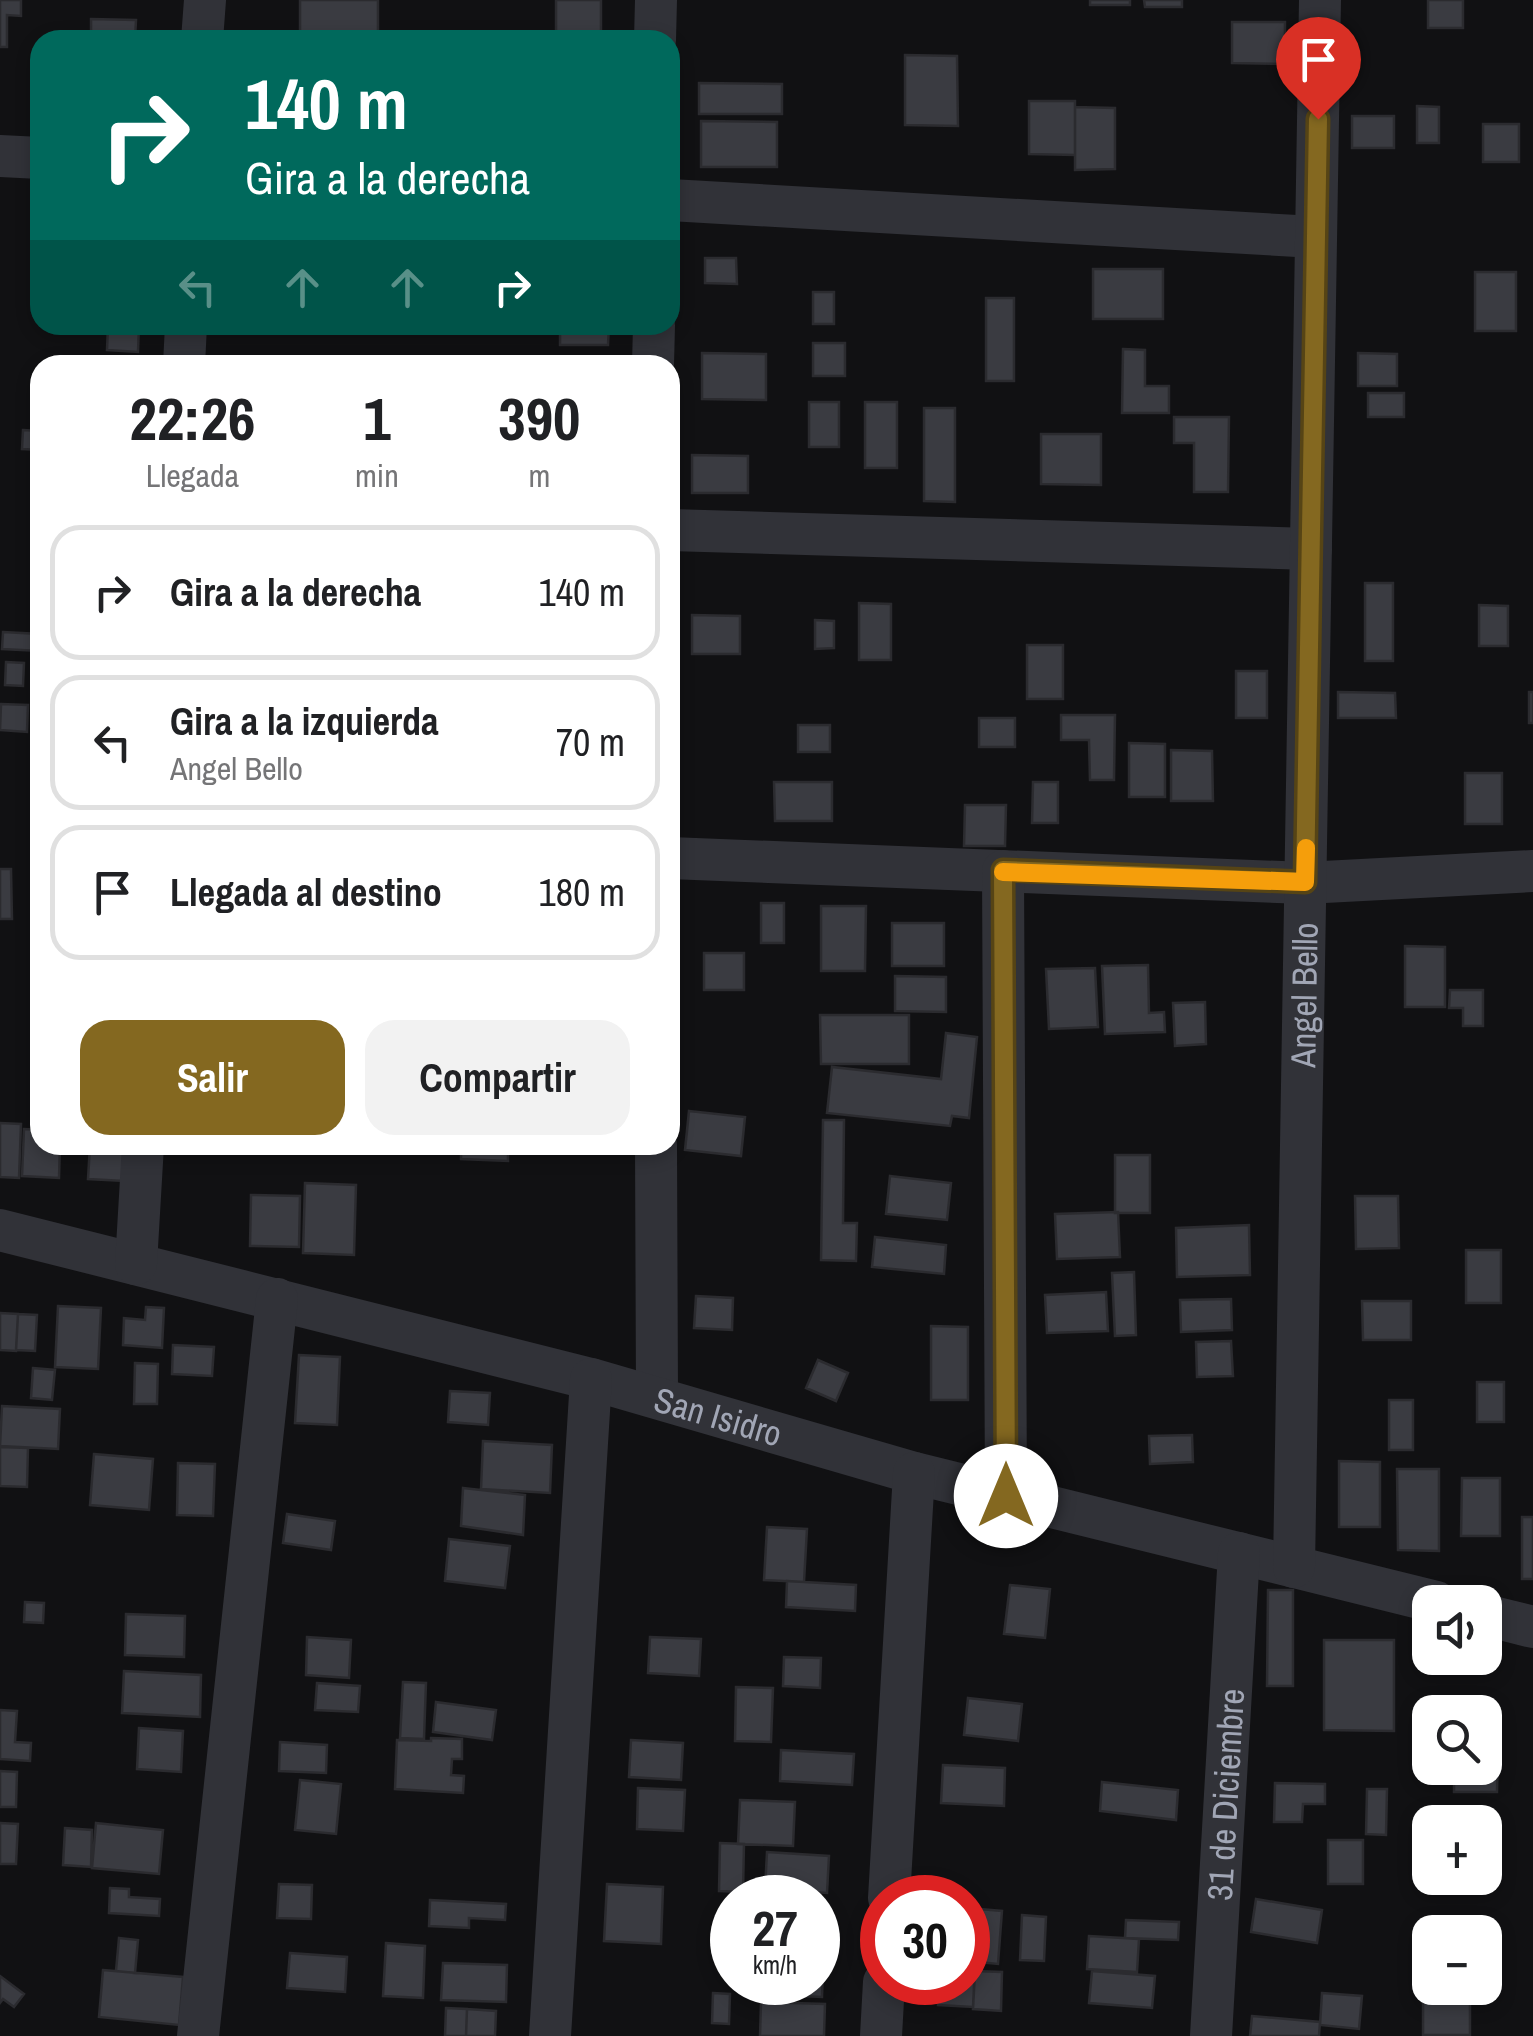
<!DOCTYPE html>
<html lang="es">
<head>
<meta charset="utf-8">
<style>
  body { margin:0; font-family:"Archivo Narrow",sans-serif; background:#f2f2f2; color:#202124; height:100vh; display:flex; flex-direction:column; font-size:38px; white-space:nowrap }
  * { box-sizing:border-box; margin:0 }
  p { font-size:32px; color:#757577 }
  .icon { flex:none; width:55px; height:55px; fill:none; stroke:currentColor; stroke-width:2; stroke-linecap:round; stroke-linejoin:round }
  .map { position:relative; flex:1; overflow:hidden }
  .drawer { position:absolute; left:30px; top:355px; width:650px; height:800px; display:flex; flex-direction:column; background:#fff; border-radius:30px; box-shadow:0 5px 15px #0003 }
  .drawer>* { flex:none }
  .banner { position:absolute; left:30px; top:30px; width:650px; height:305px; border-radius:30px; box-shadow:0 5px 15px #0003; background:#00695c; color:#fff; overflow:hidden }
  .fabs { position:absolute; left:1412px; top:1585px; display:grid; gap:20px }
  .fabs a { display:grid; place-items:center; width:90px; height:90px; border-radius:20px; background:#fff; box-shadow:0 5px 15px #0003; font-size:50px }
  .speed { position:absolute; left:710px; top:1875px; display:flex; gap:20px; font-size:50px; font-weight:700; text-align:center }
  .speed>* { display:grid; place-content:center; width:130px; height:130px; border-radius:50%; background:#fff; box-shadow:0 5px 15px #0003; line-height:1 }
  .speed small { font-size:25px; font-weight:400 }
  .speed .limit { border:15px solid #d22; background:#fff; color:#111 }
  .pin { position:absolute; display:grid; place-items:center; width:85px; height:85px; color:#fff; margin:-102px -42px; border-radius:50% 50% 50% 0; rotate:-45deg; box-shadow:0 0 10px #0007 }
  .pin .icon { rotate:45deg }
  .me { position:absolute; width:110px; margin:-55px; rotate:0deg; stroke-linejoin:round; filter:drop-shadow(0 0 8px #0008) }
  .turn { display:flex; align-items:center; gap:35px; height:210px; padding:0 50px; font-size:45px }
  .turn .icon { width:130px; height:130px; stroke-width:2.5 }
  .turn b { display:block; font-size:70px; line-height:85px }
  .lanes { display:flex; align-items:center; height:95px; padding:0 50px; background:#0003; justify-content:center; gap:50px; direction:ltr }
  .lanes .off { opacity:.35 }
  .eta { display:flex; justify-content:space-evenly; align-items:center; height:170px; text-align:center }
  .eta b { font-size:60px; font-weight:800; line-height:70px }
  .cta { display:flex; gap:20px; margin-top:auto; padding:20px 50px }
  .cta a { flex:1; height:115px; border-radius:30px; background:#846820; color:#fff; font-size:40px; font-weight:800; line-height:115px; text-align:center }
  .cta a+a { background:#f2f2f2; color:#202124 }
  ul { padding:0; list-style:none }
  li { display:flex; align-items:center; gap:30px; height:135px; margin:0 20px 15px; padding:0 30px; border:5px solid #e0e0e0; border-radius:30px }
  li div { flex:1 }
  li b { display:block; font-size:38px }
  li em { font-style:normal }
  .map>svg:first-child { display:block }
  .building { fill:#3a3b41; stroke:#2b2b2f; stroke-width:2.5 }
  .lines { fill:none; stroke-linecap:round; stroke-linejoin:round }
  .minor { stroke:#313238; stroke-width:42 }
  .route-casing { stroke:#564415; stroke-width:25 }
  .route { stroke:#846820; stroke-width:18 }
  .slow { stroke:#f59e0b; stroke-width:18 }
  .labels { text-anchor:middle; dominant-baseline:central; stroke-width:8; stroke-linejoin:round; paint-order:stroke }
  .street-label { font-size:35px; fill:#a1a6b5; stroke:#0c0c0e }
</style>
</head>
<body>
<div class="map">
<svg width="1533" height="2036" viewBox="0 0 1533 2036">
  <rect width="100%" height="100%" fill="#111113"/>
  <path class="building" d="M 0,0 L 21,0 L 21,16 L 7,15 L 7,47 L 0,47 Z
    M 300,0 L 378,0 L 378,32 L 300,32 Z
    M 556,0 L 601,0 L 601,36 L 556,36 Z
    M 1090,0 L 1130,0 L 1130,5 L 1090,5 Z
    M 1144,0 L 1182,0 L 1182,7 L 1145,7 Z
    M 1428,0 L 1463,0 L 1463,28 L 1428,28 Z
    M 91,19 L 136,20 L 135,40 L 91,40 Z
    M 1232,22 L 1285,22 L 1285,64 L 1232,63 Z
    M 135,32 L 172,32 L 172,40 L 135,40 Z
    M 905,55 L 957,56 L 958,126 L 905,125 Z
    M 699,83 L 782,84 L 782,114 L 699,114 Z
    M 1029,101 L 1075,101 L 1075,155 L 1029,154 Z
    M 1417,106 L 1439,107 L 1439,143 L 1417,143 Z
    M 1075,107 L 1115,108 L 1115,169 L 1075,170 Z
    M 1352,116 L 1394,116 L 1394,148 L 1352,148 Z
    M 701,121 L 777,122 L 777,167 L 701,167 Z
    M 1483,124 L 1519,124 L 1519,162 L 1483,162 Z
    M 705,258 L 736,258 L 737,284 L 705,283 Z
    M 1093,269 L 1163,269 L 1163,319 L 1093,319 Z
    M 1475,272 L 1516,272 L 1516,331 L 1475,331 Z
    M 813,292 L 834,292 L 834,324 L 813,324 Z
    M 986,298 L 1014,298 L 1014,381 L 986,381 Z
    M 108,325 L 139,325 L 138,352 L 107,350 Z
    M 560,325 L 609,325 L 608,345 L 560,345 Z
    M 813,343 L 845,343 L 845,376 L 813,376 Z
    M 1123,349 L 1145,350 L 1145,386 L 1169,386 L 1169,413 L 1122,413 Z
    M 702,353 L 766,354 L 766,400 L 702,399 Z
    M 1358,353 L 1397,354 L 1397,386 L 1358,386 Z
    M 1368,393 L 1404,393 L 1404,417 L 1368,417 Z
    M 809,402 L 839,402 L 839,447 L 809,447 Z
    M 865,402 L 897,402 L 897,468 L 865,468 Z
    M 924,408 L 955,408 L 955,502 L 924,501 Z
    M 1174,417 L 1229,417 L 1228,492 L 1194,492 L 1194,443 L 1174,443 Z
    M 23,430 L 40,431 L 40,450 L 22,449 Z
    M 1041,434 L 1101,434 L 1101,485 L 1041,484 Z
    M 692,455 L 748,456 L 748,493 L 692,493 Z
    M 1365,583 L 1393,583 L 1393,661 L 1365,661 Z
    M 859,603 L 891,604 L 891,660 L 859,660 Z
    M 1479,605 L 1508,606 L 1508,646 L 1479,646 Z
    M 692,615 L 740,616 L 740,654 L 692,654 Z
    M 815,620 L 834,621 L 834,648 L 815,649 Z
    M 3,632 L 40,634 L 40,651 L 2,649 Z
    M 1027,645 L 1063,645 L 1063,699 L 1027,699 Z
    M 6,662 L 24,663 L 23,686 L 5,685 Z
    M 1236,671 L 1267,671 L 1267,718 L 1236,718 Z
    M 1338,692 L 1395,693 L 1396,718 L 1338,718 Z
    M 1529,692 L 1533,692 L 1533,723 L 1529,723 Z
    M 1,704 L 28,705 L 27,732 L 0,730 Z
    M 1061,715 L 1115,715 L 1114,780 L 1090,780 L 1089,740 L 1061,740 Z
    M 979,718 L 1015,718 L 1015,747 L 979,747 Z
    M 798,725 L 830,725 L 830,752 L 798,752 Z
    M 1129,743 L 1165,744 L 1165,797 L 1129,797 Z
    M 1171,750 L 1212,751 L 1213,801 L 1171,801 Z
    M 1465,773 L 1502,773 L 1502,824 L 1465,824 Z
    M 774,782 L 832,782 L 832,821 L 775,821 Z
    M 1033,782 L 1058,782 L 1058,823 L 1032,823 Z
    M 965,805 L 1006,805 L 1005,846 L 964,846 Z
    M 0,869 L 11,869 L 12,919 L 0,919 Z
    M 761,903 L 784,903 L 784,943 L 761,943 Z
    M 821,906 L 866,906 L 865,971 L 821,971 Z
    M 892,923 L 944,923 L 944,966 L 892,966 Z
    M 1405,946 L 1445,947 L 1445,1007 L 1405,1007 Z
    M 704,953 L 744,953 L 744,990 L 704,990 Z
    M 1148,965 L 1149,1013 L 1164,1012 L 1165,1032 L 1105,1034 L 1102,966 Z
    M 1095,968 L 1098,1027 L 1049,1029 L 1046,969 Z
    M 895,976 L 946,977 L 946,1012 L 895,1011 Z
    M 1450,990 L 1483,990 L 1483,1026 L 1463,1026 L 1463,1008 L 1449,1008 Z
    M 1205,1002 L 1206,1044 L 1175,1046 L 1173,1003 Z
    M 820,1015 L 909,1015 L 909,1064 L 821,1064 Z
    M 946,1033 L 977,1037 L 969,1118 L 952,1116 L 950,1126 L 827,1113 L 832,1067 L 941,1079 Z
    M 689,1111 L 745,1117 L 741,1156 L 685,1150 Z
    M 823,1120 L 844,1120 L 843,1223 L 857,1223 L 856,1261 L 821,1260 Z
    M 0,1123 L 21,1124 L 19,1178 L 0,1177 Z
    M 24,1129 L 40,1130 L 40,1145 L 60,1145 L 59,1178 L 22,1176 Z
    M 90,1145 L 125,1145 L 124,1181 L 88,1179 Z
    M 461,1145 L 508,1145 L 508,1161 L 461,1159 Z
    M 1115,1155 L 1150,1155 L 1150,1213 L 1115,1213 Z
    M 890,1176 L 951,1183 L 947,1220 L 886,1214 Z
    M 305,1183 L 356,1185 L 354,1255 L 303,1253 Z
    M 251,1195 L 300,1196 L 299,1247 L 250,1246 Z
    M 1355,1196 L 1398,1196 L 1399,1248 L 1356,1249 Z
    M 1118,1212 L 1120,1257 L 1057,1259 L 1055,1214 Z
    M 1249,1225 L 1250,1275 L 1177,1277 L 1176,1228 Z
    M 875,1237 L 946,1245 L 944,1274 L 872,1267 Z
    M 1466,1250 L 1501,1250 L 1501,1303 L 1466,1303 Z
    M 1134,1272 L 1136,1335 L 1115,1336 L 1112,1273 Z
    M 1106,1292 L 1108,1331 L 1047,1333 L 1045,1295 Z
    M 696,1296 L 733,1298 L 732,1330 L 694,1328 Z
    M 1231,1299 L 1232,1330 L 1181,1332 L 1180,1300 Z
    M 1362,1301 L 1411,1301 L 1411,1340 L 1363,1340 Z
    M 58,1306 L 101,1308 L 98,1369 L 55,1367 Z
    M 146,1307 L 164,1308 L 162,1348 L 123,1345 L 124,1318 L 145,1320 Z
    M 0,1313 L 18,1314 L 16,1351 L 0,1350 Z
    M 18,1314 L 37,1315 L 35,1351 L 16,1350 Z
    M 931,1326 L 968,1327 L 968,1400 L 931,1400 Z
    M 1231,1341 L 1233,1376 L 1197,1377 L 1196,1342 Z
    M 173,1345 L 214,1347 L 212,1376 L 172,1374 Z
    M 299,1355 L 340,1357 L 337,1425 L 295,1423 Z
    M 818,1360 L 848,1373 L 836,1401 L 806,1388 Z
    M 135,1363 L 158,1364 L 157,1404 L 134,1404 Z
    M 33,1368 L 55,1370 L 52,1400 L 31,1398 Z
    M 1477,1382 L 1504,1382 L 1504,1422 L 1477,1422 Z
    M 450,1391 L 490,1393 L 488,1425 L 448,1422 Z
    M 1389,1400 L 1413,1400 L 1413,1450 L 1389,1450 Z
    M 2,1406 L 60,1409 L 58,1449 L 0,1446 Z
    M 1192,1435 L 1193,1462 L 1150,1464 L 1149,1436 Z
    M 483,1441 L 552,1445 L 550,1493 L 481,1489 Z
    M 0,1447 L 28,1448 L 27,1487 L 0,1486 Z
    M 94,1454 L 153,1459 L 149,1510 L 90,1505 Z
    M 1339,1461 L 1380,1462 L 1380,1527 L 1339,1527 Z
    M 178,1463 L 215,1464 L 213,1516 L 177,1515 Z
    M 1397,1469 L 1439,1469 L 1439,1551 L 1398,1550 Z
    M 1462,1478 L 1500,1478 L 1500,1536 L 1461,1536 Z
    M 463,1488 L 525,1495 L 523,1535 L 461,1526 Z
    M 287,1514 L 335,1521 L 331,1550 L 283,1543 Z
    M 1522,1517 L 1533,1517 L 1533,1579 L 1522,1579 Z
    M 767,1527 L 807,1529 L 804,1582 L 764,1580 Z
    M 449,1539 L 510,1546 L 505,1588 L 445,1581 Z
    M 787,1581 L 856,1585 L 855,1611 L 786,1607 Z
    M 1010,1585 L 1050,1589 L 1045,1638 L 1004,1634 Z
    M 1268,1590 L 1293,1590 L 1293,1686 L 1267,1686 Z
    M 25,1602 L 44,1603 L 43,1623 L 24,1622 Z
    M 126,1614 L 185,1616 L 184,1657 L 125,1655 Z
    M 307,1637 L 351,1640 L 349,1678 L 306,1675 Z
    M 650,1637 L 701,1639 L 699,1676 L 648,1673 Z
    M 1324,1640 L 1394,1640 L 1394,1731 L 1324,1730 Z
    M 784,1657 L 821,1658 L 820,1688 L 783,1686 Z
    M 124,1671 L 201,1675 L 200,1717 L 122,1713 Z
    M 403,1682 L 426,1683 L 424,1739 L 400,1738 Z
    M 317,1683 L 360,1686 L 358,1712 L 315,1710 Z
    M 736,1687 L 773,1688 L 771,1742 L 735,1741 Z
    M 968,1698 L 1022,1704 L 1018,1741 L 964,1735 Z
    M 436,1702 L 496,1710 L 492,1740 L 433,1732 Z
    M 0,1710 L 17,1711 L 15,1742 L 31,1743 L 30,1761 L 0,1759 Z
    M 139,1728 L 183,1731 L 181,1772 L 137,1769 Z
    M 431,1738 L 462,1739 L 462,1759 L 452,1759 L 451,1775 L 464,1776 L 463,1793 L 395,1789 L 397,1740 L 431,1741 Z
    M 631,1740 L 683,1743 L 681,1780 L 629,1777 Z
    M 280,1742 L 327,1745 L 326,1773 L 279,1771 Z
    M 781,1750 L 854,1754 L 852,1785 L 780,1781 Z
    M 1485,1753 L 1498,1753 L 1497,1792 L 1454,1792 L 1454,1768 L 1485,1768 Z
    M 943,1765 L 1005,1768 L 1004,1806 L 941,1803 Z
    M 0,1771 L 17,1772 L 16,1807 L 0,1807 Z
    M 300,1780 L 341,1784 L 336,1834 L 295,1830 Z
    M 1102,1782 L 1178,1790 L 1176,1820 L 1100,1811 Z
    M 1275,1783 L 1325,1784 L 1325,1804 L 1303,1804 L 1302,1822 L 1274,1822 Z
    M 638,1788 L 685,1790 L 683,1831 L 637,1829 Z
    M 1367,1789 L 1387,1789 L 1386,1835 L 1366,1834 Z
    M 740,1800 L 795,1802 L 793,1846 L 738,1844 Z
    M 0,1823 L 18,1824 L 16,1864 L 0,1864 Z
    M 96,1823 L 163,1830 L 159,1874 L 92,1868 Z
    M 65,1828 L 92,1830 L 91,1867 L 63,1865 Z
    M 1328,1840 L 1363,1840 L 1363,1884 L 1328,1884 Z
    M 720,1843 L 744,1844 L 743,1892 L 719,1891 Z
    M 767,1852 L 829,1856 L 827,1893 L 765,1889 Z
    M 279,1884 L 312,1885 L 311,1919 L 277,1918 Z
    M 607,1884 L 663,1887 L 661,1944 L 604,1941 Z
    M 110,1888 L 129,1889 L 129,1897 L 160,1899 L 159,1916 L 109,1913 Z
    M 1256,1899 L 1322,1910 L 1317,1943 L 1251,1932 Z
    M 430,1900 L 506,1904 L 505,1920 L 469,1918 L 469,1928 L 429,1926 Z
    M 968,1908 L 1002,1911 L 998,1964 L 968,1961 Z
    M 1022,1915 L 1046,1917 L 1044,1961 L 1020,1960 Z
    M 1126,1920 L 1179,1922 L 1178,1940 L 1125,1938 Z
    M 1089,1936 L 1139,1939 L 1137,1972 L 1087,1969 Z
    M 119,1938 L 138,1940 L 135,1973 L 116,1971 Z
    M 386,1943 L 425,1946 L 423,1998 L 383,1996 Z
    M 818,1945 L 824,1945 L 822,1997 L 749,1994 L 750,1982 L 818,1982 Z
    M 290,1953 L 347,1957 L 345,1992 L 287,1988 Z
    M 443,1963 L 507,1965 L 506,2002 L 441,2000 Z
    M 968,1966 L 975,1966 L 973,2007 L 938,2005 L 939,1982 L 968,1982 Z
    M 103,1970 L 183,1977 L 179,2025 L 99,2017 Z
    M 975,1971 L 1002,1972 L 1001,2011 L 973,2009 Z
    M 1092,1971 L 1155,1976 L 1152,2008 L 1089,2003 Z
    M 0,1976 L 24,1994 L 14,2007 L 3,1999 L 0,2003 Z
    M 1444,1988 L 1483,1988 L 1483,1995 L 1443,1992 Z
    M 713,1993 L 730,1994 L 729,2024 L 712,2023 Z
    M 1322,1993 L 1362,1996 L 1359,2029 L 1320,2025 Z
    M 1423,1994 L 1470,1994 L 1470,2035 L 1423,2035 Z
    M 761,2002 L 825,2004 L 824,2036 L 760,2036 Z
    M 446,2008 L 467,2009 L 466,2036 L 445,2036 Z
    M 467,2009 L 496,2011 L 495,2036 L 466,2036 Z
    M 1252,2016 L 1320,2022 L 1319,2036 L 1250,2036 Z"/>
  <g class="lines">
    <g class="minor">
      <path d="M 202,40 L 205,0"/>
      <path d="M 655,40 L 656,0"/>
      <path d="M 0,156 L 40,158"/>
      <path d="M 670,200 L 1315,237"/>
      <path d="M 184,365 L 186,325"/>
      <path d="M 653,365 L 654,325"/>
      <path d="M 670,530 L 1311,549"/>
      <path d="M 670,858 L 1305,883 L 1533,871"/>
      <path d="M 1003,871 L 1006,1496"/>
      <path d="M 656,1145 L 657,1396"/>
      <path id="s1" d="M 0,1230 L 591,1379 L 914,1473 L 1436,1602"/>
      <path d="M 136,1264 L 143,1145"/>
      <path id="s2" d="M 1294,1567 L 1320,0"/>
      <path d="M 1485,1615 L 1533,1627"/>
      <path d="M 889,1898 L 914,1473"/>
      <path d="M 198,2036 L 277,1299"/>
      <path d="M 550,2036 L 591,1379"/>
      <path d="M 881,2036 L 884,1982"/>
      <path id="s3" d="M 1211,2036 L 1239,1553"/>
    </g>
  </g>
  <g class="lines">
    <defs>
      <path id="route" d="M 1006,1496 L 1003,870 L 1305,882 L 1318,119"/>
    </defs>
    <use href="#route" class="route-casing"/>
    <use href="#route" class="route"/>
    <path class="slow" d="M 1003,872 L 1305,882 L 1306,848"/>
  </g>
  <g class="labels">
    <g class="street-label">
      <text stroke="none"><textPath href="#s2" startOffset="572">Angel Bello</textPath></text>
      <text stroke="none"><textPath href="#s1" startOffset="742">San Isidro</textPath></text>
      <text stroke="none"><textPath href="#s3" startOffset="242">31 de Diciembre</textPath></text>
    </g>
  </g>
</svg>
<div class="fabs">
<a><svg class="icon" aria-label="sound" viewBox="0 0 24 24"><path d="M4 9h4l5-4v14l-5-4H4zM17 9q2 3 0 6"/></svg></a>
<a><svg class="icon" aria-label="search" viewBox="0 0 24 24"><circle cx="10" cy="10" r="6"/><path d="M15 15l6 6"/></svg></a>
<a>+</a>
<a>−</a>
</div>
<div class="speed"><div>27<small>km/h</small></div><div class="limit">30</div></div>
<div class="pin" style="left:1318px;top:119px;background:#d93025"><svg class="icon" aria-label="arrive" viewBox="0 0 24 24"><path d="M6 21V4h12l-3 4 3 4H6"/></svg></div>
<svg class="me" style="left:1006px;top:1496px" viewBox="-20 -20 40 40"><circle r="19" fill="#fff"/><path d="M0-13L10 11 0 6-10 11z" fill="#846820"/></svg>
<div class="banner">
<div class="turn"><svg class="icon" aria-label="right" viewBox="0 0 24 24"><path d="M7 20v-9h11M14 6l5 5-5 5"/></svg><div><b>140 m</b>Gira a la derecha</div></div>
<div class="lanes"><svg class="icon off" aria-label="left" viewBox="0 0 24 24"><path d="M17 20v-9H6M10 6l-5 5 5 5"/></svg><svg class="icon off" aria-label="ahead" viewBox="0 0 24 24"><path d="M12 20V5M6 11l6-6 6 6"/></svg><svg class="icon off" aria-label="ahead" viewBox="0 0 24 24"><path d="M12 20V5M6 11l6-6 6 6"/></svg><svg class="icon" aria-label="right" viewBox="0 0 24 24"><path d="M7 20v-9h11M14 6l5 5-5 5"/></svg></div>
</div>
<section class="drawer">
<div class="eta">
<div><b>22:26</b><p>Llegada</p></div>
<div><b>1</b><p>min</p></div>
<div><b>390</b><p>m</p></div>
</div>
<ul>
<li><svg class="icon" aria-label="right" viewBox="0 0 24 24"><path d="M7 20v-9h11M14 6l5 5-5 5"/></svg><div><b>Gira a la derecha</b></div><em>140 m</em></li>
<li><svg class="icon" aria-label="left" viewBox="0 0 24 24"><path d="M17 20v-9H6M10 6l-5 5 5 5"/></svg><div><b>Gira a la izquierda</b><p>Angel Bello</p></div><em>70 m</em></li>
<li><svg class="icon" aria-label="arrive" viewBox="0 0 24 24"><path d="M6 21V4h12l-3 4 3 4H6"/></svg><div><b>Llegada al destino</b></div><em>180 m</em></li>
</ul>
<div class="cta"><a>Salir</a><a>Compartir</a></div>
</section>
</div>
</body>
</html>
